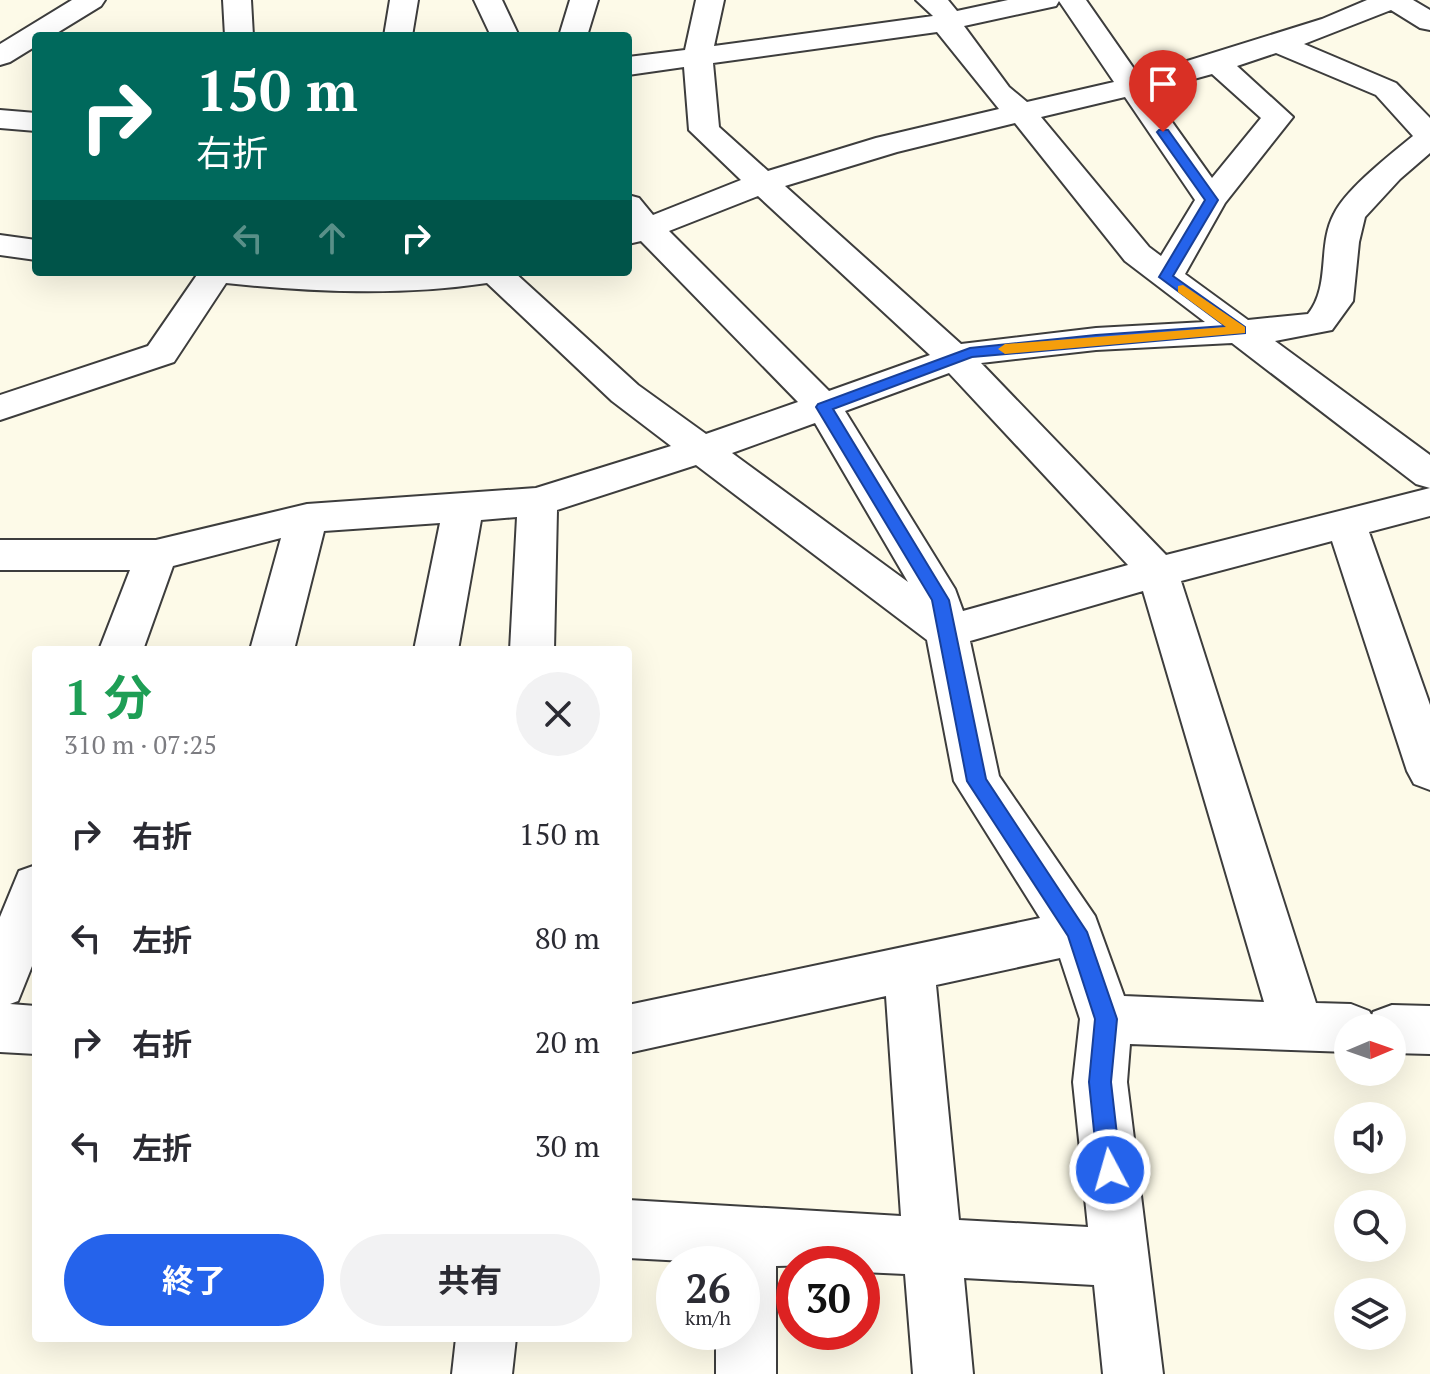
<!DOCTYPE html>
<html lang="ja">
<head>
<meta charset="utf-8">
<style>
  body { margin:0; font-family:"PT Serif","Noto Sans JP",serif; background:#f2f2f3; color:#2b2b33; height:100vh; display:flex; flex-direction:column; font-size:30px; white-space:nowrap }
  * { box-sizing:border-box; margin:0 }
  p { font-size:26px; color:#7c7c81 }
  .icon { flex:none; width:44px; height:44px; fill:none; stroke:currentColor; stroke-width:2; stroke-linecap:round; stroke-linejoin:round }
  .map { position:relative; flex:1; overflow:hidden }
  .sheet { position:absolute; left:32px; top:646px; width:600px; height:696px; display:flex; flex-direction:column; background:#fff; border-radius:8px; box-shadow:0 8px 32px #0002 }
  .sheet>* { flex:none }
  .top-card { position:absolute; left:32px; top:32px; width:600px; height:244px; border-radius:8px; box-shadow:0 8px 32px #0002; background:#00695c; color:#fff; overflow:hidden }
  .needle { width:52px; rotate:88deg }
  .fabs { position:absolute; left:1334px; top:1014px; display:grid; gap:16px }
  .fabs a { display:grid; place-items:center; width:72px; height:72px; border-radius:50%; background:#fff; box-shadow:0 8px 32px #0002; font-size:40px }
  .speed { position:absolute; left:656px; top:1246px; display:flex; gap:16px; font-size:40px; font-weight:700; text-align:center }
  .speed>* { display:grid; place-content:center; width:104px; height:104px; border-radius:50%; background:#fff; box-shadow:0 8px 32px #0002; line-height:1 }
  .speed small { font-size:20px; font-weight:400 }
  .speed .limit { border:12px solid #d22; background:#fff; color:#111 }
  .pin { position:absolute; display:grid; place-items:center; width:68px; height:68px; color:#fff; margin:-82px -34px; border-radius:50% 50% 50% 0; rotate:-45deg; box-shadow:0 0 8px #0007 }
  .pin .icon { rotate:45deg }
  .me { position:absolute; width:88px; margin:-44px; rotate:354deg; stroke-linejoin:round; filter:drop-shadow(0 0 6px #0008) }
  .turn { display:flex; align-items:center; gap:28px; height:168px; padding:0 32px; font-size:36px }
  .turn .icon { width:104px; height:104px; stroke-width:2.5 }
  .turn b { display:block; font-size:56px; line-height:68px }
  .lanes { display:flex; align-items:center; height:76px; padding:0 32px; background:#0003; justify-content:center; gap:40px; direction:ltr }
  .lanes .off { opacity:.35 }
  .round { display:grid; place-items:center; flex:none; width:84px; height:84px; border-radius:42px; background:#f2f2f3 }
  .headline { display:flex; align-items:center; justify-content:space-between; height:136px; padding:0 32px }
  h1 { font-size:48px; font-weight:700; line-height:60px; color:#1e9e55 }
  .primary-button { display:flex; gap:16px; margin-top:auto; padding:16px 32px }
  .primary-button a { flex:1; height:92px; border-radius:48px; background:#2563eb; color:#fff; font-size:32px; font-weight:700; line-height:92px; text-align:center }
  .primary-button a+a { background:#f2f2f3; color:#2b2b33 }
  ul { padding:0; list-style:none }
  li { display:flex; align-items:center; gap:24px; height:104px; padding:0 32px }
  li div { flex:1 }
  li b { display:block; font-size:30px }
  li em { font-style:normal }
  .map>svg:first-child { display:block }
  .lines { fill:none; stroke-linecap:round; stroke-linejoin:round }
  .minor-casing { stroke:#3d3d3d; stroke-width:4 }
  .minor { fill:#fff; fill-rule:evenodd }
  .route { fill:#2563eb; stroke:#184099; stroke-width:2 }
  .slow { fill:#f59e0b }
</style>
</head>
<body>
<div class="map">
<svg width="1430" height="1374" viewBox="0 0 1430 1374">
  <rect width="100%" height="100%" fill="#fdfae8"/>
  <g class="lines">
    <defs>
      <path id="minor" d="M 72,0 L 105,0 L 101,6 L 52,36 L 36,36 L 36,46 L 10,62 L 0,65 L 0,44 Z
        M 223,0 L 251,0 L 253,36 L 225,36 Z
        M 390,0 L 418,0 L 412,36 L 384,36 Z
        M 474,0 L 502,0 L 519,36 L 491,36 Z
        M 570,0 L 598,0 L 587,36 L 559,36 Z
        M 696,0 L 724,0 L 714,46 L 933,16 L 916,0 L 948,0 L 957,11 L 1008,0 L 1086,0 L 1139,76 L 1322,19 L 1367,0 L 1413,0 L 1430,10 L 1430,30 L 1420,28 L 1391,10 L 1304,44 L 1396,83 L 1430,118 L 1430,153 L 1400,179 L 1365,217 L 1359,242 L 1353,301 L 1332,330 L 1275,341 L 1430,455 L 1430,516 L 1369,532 L 1430,705 L 1430,790 L 1414,784 L 1407,771 L 1332,541 L 1181,581 L 1316,1003 L 1351,1004 L 1369,1011 L 1372,1016 L 1373,1012 L 1392,1005 L 1430,1006 L 1430,1054 L 1392,1053 L 1392,1028 L 1348,1028 L 1348,1052 L 1130,1044 L 1127,1082 L 1163,1374 L 1103,1374 L 1094,1285 L 964,1278 L 973,1374 L 913,1374 L 905,1274 L 862,1272 L 862,1264 L 776,1266 L 776,1374 L 716,1374 L 716,1332 L 742,1332 L 742,1264 L 628,1258 L 628,1200 L 901,1216 L 886,996 L 628,1053 L 628,1005 L 1040,918 L 954,781 L 927,640 L 696,465 L 557,510 L 554,650 L 510,650 L 517,517 L 481,520 L 458,650 L 414,650 L 440,523 L 324,531 L 294,650 L 250,650 L 281,538 L 173,566 L 143,650 L 99,650 L 130,570 L 0,570 L 0,540 L 156,540 L 307,504 L 536,488 L 671,446 L 612,401 L 487,283 C 400,296 313,292 226,283 L 174,362 L 0,420 L 0,395 L 148,346 L 199,272 L 514,272 L 638,385 L 706,434 L 798,402 L 641,241 L 628,244 L 628,195 L 639,198 L 653,215 L 741,180 L 689,130 L 684,67 L 628,75 L 628,57 L 685,50 ZM 1059,1 L 1114,82 L 1027,102 L 1009,87 L 964,26 L 1056,6 ZM 937,32 L 999,109 L 876,138 L 768,171 L 719,127 L 713,63 ZM 1276,53 L 1376,95 L 1413,136 C 1391,154 1346,189 1334,214 C 1317,246 1331,285 1308,314 L 1248,320 L 1185,274 L 1225,203 L 1293,117 L 1237,66 ZM 1212,74 L 1261,118 L 1212,178 L 1150,91 ZM 1125,97 L 1195,200 L 1161,256 L 1149,247 L 1041,117 ZM 1015,123 L 1125,261 L 1205,322 L 1096,328 L 961,344 L 785,186 L 897,152 ZM 758,196 L 930,355 L 829,391 L 669,231 ZM 1232,343 L 1416,484 L 1430,488 L 1166,555 L 981,363 L 1096,350 ZM 949,373 L 1128,565 L 963,611 L 955,589 L 845,411 ZM 815,423 L 908,582 L 732,453 ZM 1143,591 L 1264,1002 L 1124,996 L 1095,916 L 999,776 L 970,641 ZM 1060,958 L 1080,1019 L 1073,1082 L 1088,1227 L 959,1220 L 936,985 Z
        M 0,110 L 36,113 L 36,131 L 0,128 Z
        M 0,235 L 36,240 L 36,260 L 0,255 Z
        M 36,865 L 36,956 L 18,1001 L 10,1004 L 36,1006 L 36,1054 L 0,1052 L 0,917 L 19,871 Z
        M 456,1338 L 516,1338 L 512,1374 L 452,1374 Z"/>
    </defs>
    <use href="#minor" class="minor-casing"/>
    <use href="#minor" class="minor"/>
  </g>
  <path class="route" d="M 1159,130 L 1168,130 L 1218,200 L 1173,276 L 1245,327 L 1245,333 L 972,357 L 833,409 L 949,600 L 986,779 L 1087,932 L 1117,1019 L 1111,1082 L 1121,1170 L 1118,1178 L 1110,1182 L 1102,1178 L 1098,1170 L 1089,1082 L 1095,1019 L 1068,936 L 967,781 L 932,600 L 816,407 L 818,404 L 970,348 L 1096,335 L 1225,326 L 1159,277 L 1205,200 L 1157,132 Z"/>
  <path class="slow" d="M 1183,285 L 1245,327 L 1245,333 L 1005,354 L 998,349 L 1005,344 L 1226,327 L 1178,292 L 1178,286 Z"/>
</svg>
<div class="fabs">
<a><svg class="needle" viewBox="-14 -14 28 28"><path d="M0-13l5 13h-10z" fill="#e53935"/><path d="M0 13l5-13h-10z" fill="#7c7c81"/></svg></a>
<a><svg class="icon" aria-label="sound" viewBox="0 0 24 24"><path d="M4 9h4l5-4v14l-5-4H4zM17 9q2 3 0 6"/></svg></a>
<a><svg class="icon" aria-label="search" viewBox="0 0 24 24"><circle cx="10" cy="10" r="6"/><path d="M15 15l6 6"/></svg></a>
<a><svg class="icon" aria-label="layers" viewBox="0 0 24 24"><path d="M12 4l9 5-9 5-9-5zM3 14l9 5 9-5"/></svg></a>
</div>
<div class="speed"><div>26<small>km/h</small></div><div class="limit">30</div></div>
<div class="pin" style="left:1163px;top:132px;background:#d93025"><svg class="icon" aria-label="arrive" viewBox="0 0 24 24"><path d="M6 21V4h12l-3 4 3 4H6"/></svg></div>
<svg class="me" style="left:1110px;top:1170px" viewBox="-20 -20 40 40"><circle r="17" fill="#2563eb" stroke="#fff" stroke-width="3"/><path d="M0-11L8 9 0 5-8 9z" fill="#fff"/></svg>
<div class="top-card">
<div class="turn"><svg class="icon" aria-label="right" viewBox="0 0 24 24"><path d="M7 20v-9h11M14 6l5 5-5 5"/></svg><div><b>150 m</b>右折</div></div>
<div class="lanes"><svg class="icon off" aria-label="left" viewBox="0 0 24 24"><path d="M17 20v-9H6M10 6l-5 5 5 5"/></svg><svg class="icon off" aria-label="ahead" viewBox="0 0 24 24"><path d="M12 20V5M6 11l6-6 6 6"/></svg><svg class="icon" aria-label="right" viewBox="0 0 24 24"><path d="M7 20v-9h11M14 6l5 5-5 5"/></svg></div>
</div>
<section class="sheet">
<div class="headline"><div><h1>1 分</h1><p>310 m · 07:25</p></div><a class="round"><svg class="icon" aria-label="close" viewBox="0 0 24 24"><path d="M6 6l12 12M18 6L6 18"/></svg></a></div>
<ul>
<li><svg class="icon" aria-label="right" viewBox="0 0 24 24"><path d="M7 20v-9h11M14 6l5 5-5 5"/></svg><div><b>右折</b></div><em>150 m</em></li>
<li><svg class="icon" aria-label="left" viewBox="0 0 24 24"><path d="M17 20v-9H6M10 6l-5 5 5 5"/></svg><div><b>左折</b></div><em>80 m</em></li>
<li><svg class="icon" aria-label="right" viewBox="0 0 24 24"><path d="M7 20v-9h11M14 6l5 5-5 5"/></svg><div><b>右折</b></div><em>20 m</em></li>
<li><svg class="icon" aria-label="left" viewBox="0 0 24 24"><path d="M17 20v-9H6M10 6l-5 5 5 5"/></svg><div><b>左折</b></div><em>30 m</em></li>
</ul>
<div class="primary-button"><a>終了</a><a>共有</a></div>
</section>
</div>
</body>
</html>
